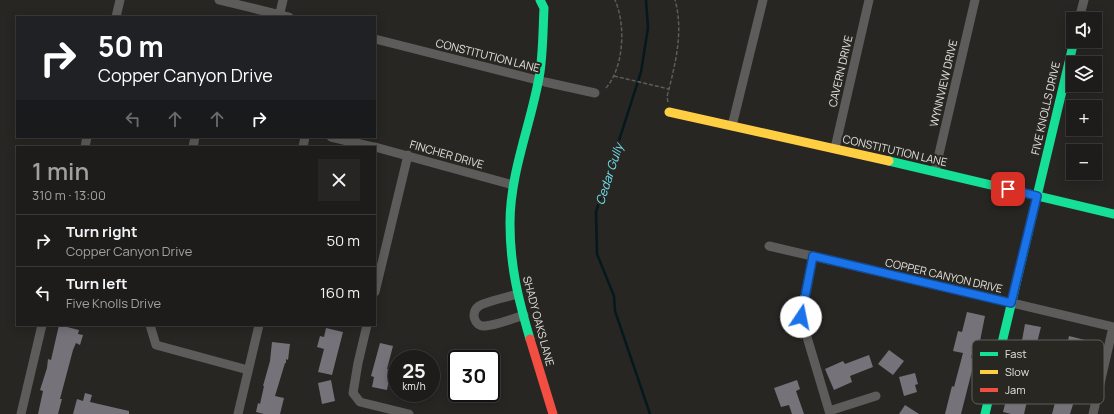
<!DOCTYPE html>
<html lang="en">
<head>
<meta charset="utf-8">
<style>
  body { margin:0; font-family:Manrope,sans-serif; background:#262523; color:#f1f3f6; height:100vh; display:flex; flex-direction:column; font-size:15px; white-space:nowrap }
  * { box-sizing:border-box; margin:0 }
  p { font-size:13px; color:#a1a1a2 }
  .icon { flex:none; width:22px; height:22px; fill:none; stroke:currentColor; stroke-width:2; stroke-linecap:round; stroke-linejoin:round }
  .map { position:relative; flex:1; overflow:hidden }
  .sheet { position:absolute; left:16px; top:146px; width:360px; height:180px; display:flex; flex-direction:column; background:#1e1c1a; border-radius:0px; box-shadow:0 2px 10px #0003,0 0 0 1px #3c3a39 }
  .sheet>* { flex:none }
  .top-card { position:absolute; left:16px; top:16px; width:360px; height:122px; border-radius:0px; box-shadow:0 2px 10px #0003,0 0 0 1px #3c3a39; background:#202124; color:#fff; overflow:hidden }
  .controls { position:absolute; left:1066px; top:12px; display:grid; gap:8px }
  .controls a { display:grid; place-items:center; width:36px; height:36px; border-radius:0px; background:#1e1c1a; box-shadow:0 2px 10px #0003,0 0 0 1px #3c3a39; font-size:20px }
  .speed { position:absolute; left:388px; top:350px; display:flex; gap:8px; font-size:20px; font-weight:700; text-align:center }
  .speed>* { display:grid; place-content:center; width:52px; height:52px; border-radius:50%; background:#1e1c1a; box-shadow:0 2px 10px #0003,0 0 0 1px #3c3a39; line-height:1 }
  .speed small { font-size:10px; font-weight:400 }
  .speed .limit { border:2px solid #111; border-radius:6px; background:#fff; color:#111 }
  .pin { position:absolute; display:grid; place-items:center; width:34px; height:34px; color:#fff; margin:-17px; border-radius:8px; box-shadow:0 2px 6px #0006 }
  .me { position:absolute; width:44px; margin:-22px; rotate:11deg; stroke-linejoin:round; filter:drop-shadow(0 0 3px #0008) }
  .turn { display:flex; align-items:center; gap:14px; height:84px; padding:0 16px; font-size:18px }
  .turn .icon { width:52px; height:52px; stroke-width:2.5 }
  .turn b { display:block; font-size:28px; line-height:34px }
  .lanes { display:flex; align-items:center; height:38px; padding:0 16px; background:#0003; justify-content:center; gap:20px; direction:ltr }
  .lanes .off { opacity:.35 }
  .round { display:grid; place-items:center; flex:none; width:42px; height:42px; border-radius:0px; background:#262523 }
  .head { display:flex; align-items:center; justify-content:space-between; height:68px; padding:0 16px }
  h1 { font-size:24px; font-weight:600; line-height:30px; color:#a2a09d }
  ul { padding:0; list-style:none }
  li { display:flex; align-items:center; gap:12px; height:52px; padding:0 16px; border-top:1px solid #3c3a39 }
  li div { flex:1 }
  li b { display:block; font-size:15px }
  li em { font-style:normal }
  .map>svg:first-child { display:block }
  .lines { fill:none; stroke-linecap:round; stroke-linejoin:round }
  .stream { stroke:#05191d; stroke-width:2.5 }
  .building { fill:#76727a }
  .path { stroke:#5e5c5a; stroke-width:1.5; stroke-dasharray:4 2; stroke-linecap:butt }
  .street { stroke:#5d5c5a; stroke-width:9 }
  .fast { stroke:#16e098; stroke-width:9 }
  .slow { stroke:#ffcf43; stroke-width:9 }
  .jam { stroke:#f24e42; stroke-width:9 }
  .route-casing { stroke:#114b97; stroke-width:10 }
  .route { stroke:#1a73e8; stroke-width:7 }
  .labels { text-anchor:middle; dominant-baseline:central; stroke-width:4; stroke-linejoin:round; paint-order:stroke }
  .street-label { font-size:11px; fill:#e3e2de; stroke:#292722 }
  .water-label { font-size:12px; font-style:italic; fill:#72e4f5; stroke:#292722 }
  .key { fill:#292722; stroke:#615f5a; stroke-width:1 }
  .key-label { font-size:11px; fill:#e3e2de }
</style>
</head>
<body>
<div class="map">
<svg width="1114" height="414" viewBox="0 0 1114 414">
  <rect width="100%" height="100%" fill="#282623"/>
  <g class="lines">
    <path class="stream" d="M 646,0 L 648,28 L 641,72 L 596,212 L 597,254 L 614,296 L 615,311 L 650,414"/>
  </g>
  <path class="building" d="M 967,312 L 985,316 L 979,346 L 974,345 L 971,358 L 975,359 L 961,414 L 945,414 L 952,386 L 954,387 L 963,353 L 953,351 L 958,331 L 962,332 Z
    M 1025,324 L 1041,327 L 1029,374 L 1031,374 L 1025,396 L 1028,397 L 1024,414 L 1011,414 L 1003,412 L 1020,345 L 1021,346 Z
    M 59,325 L 79,330 L 78,334 L 83,335 L 80,345 L 76,343 L 73,350 L 60,399 L 62,399 L 58,414 L 38,414 L 43,391 L 40,390 L 47,368 L 48,359 L 51,360 Z
    M 326,328 L 343,332 L 332,375 L 318,372 L 324,349 L 317,347 L 320,336 L 324,337 Z
    M 1069,336 L 1089,341 L 1077,384 L 1079,385 L 1070,414 L 1052,414 L 1056,399 L 1053,398 L 1059,379 L 1062,380 L 1069,354 L 1065,353 Z
    M 272,342 L 290,344 L 288,360 L 286,359 L 286,363 L 285,363 L 275,396 L 284,398 L 280,414 L 264,414 L 256,412 L 258,403 L 260,404 L 264,386 L 263,386 L 270,361 Z
    M 380,343 L 393,346 L 387,369 L 391,370 L 387,390 L 372,387 L 374,377 L 371,376 Z
    M 889,350 L 904,361 L 893,375 L 878,364 Z
    M 869,355 L 873,367 L 850,376 L 852,382 L 834,390 L 825,369 L 843,361 L 845,364 Z
    M 915,373 L 918,384 L 915,385 L 917,392 L 904,396 L 899,377 Z
    M 331,380 L 335,401 L 322,404 L 318,383 Z
    M 797,380 L 800,389 L 796,391 L 804,414 L 792,414 L 789,405 L 781,407 L 774,388 Z
    M 85,393 L 92,395 L 90,402 L 129,411 L 129,414 L 73,414 L 77,399 L 83,401 Z
    M 905,405 L 919,414 L 899,414 Z"/>
  <g class="lines">
    <path class="path" d="M 614,76 L 669,89
      M 606,88 C 624,67 626,25 615,0
      M 668,102 L 667,97 C 675,65 684,32 675,0"/>
    <path class="street" d="M 219,0 L 289,17
      M 116,17 L 120,0
      M 279,17 L 283,0
      M 1079,19 L 1084,0
      M 375,39 L 545,82 L 595,93
      M 732,126 L 763,0
      M 331,137 L 373,147
      M 85,147 L 87,137
      M 193,147 L 195,137
      M 303,147 L 305,137
      M 375,147 L 513,185
      M 835,148 L 869,0
      M 935,171 L 975,0
      M 769,246 L 1114,327
      M 813,256 L 801,317 L 830,414
      M 375,292 L 408,155
      M 517,294 C 508,297 485,302 479,306 C 470,312 474,327 485,326 C 497,325 512,319 524,315
      M 150,325 L 156,345 L 248,370
      M 367,325 L 358,363 L 353,393 L 360,402 L 409,414
      M 829,411 L 876,396
      M 21,414 L 42,325
      M 238,414 L 259,325
      M 1093,414 L 1113,327"/>
    <path class="fast" d="M 889,161 L 1114,214
      M 530,339 C 518,298 510,266 510,223 C 510,171 532,122 540,72 C 543,51 543,29 544,8 L 540,0
      M 985,414 L 1074,41"/>
    <path class="slow" d="M 669,112 L 889,161"/>
    <path class="jam" d="M 530,339 L 553,414"/>
  </g>
  <g class="lines">
    <defs>
      <path id="route" d="M 801,317 L 813,256 L 1011,303 L 1037,196 L 1008,189"/>
    </defs>
    <use href="#route" class="route-casing"/>
    <use href="#route" class="route"/>
  </g>
  <g class="labels">
    <g class="street-label">
      <text transform="translate(488 55) rotate(14)">CONSTITUTION LANE</text>
      <text transform="translate(840 71) rotate(-77)">CAVERN DRIVE</text>
      <text transform="translate(943 83) rotate(-77)">WYNNVIEW DRIVE</text>
      <text transform="translate(1045 108) rotate(-77)">FIVE KNOLLS DRIVE</text>
      <text transform="translate(895 150) rotate(13)">CONSTITUTION LANE</text>
      <text transform="translate(447 154) rotate(16)">FINCHER DRIVE</text>
      <text transform="translate(944 275) rotate(13)">COPPER CANYON DRIVE</text>
      <text transform="translate(539 321) rotate(75)">SHADY OAKS LANE</text>
    </g>
    <g class="water-label">
      <text transform="translate(609 174) rotate(-72)">Cedar Gully</text>
    </g>
  </g>
  <rect x="972" y="340" width="132" height="64" rx="6" class="key"/>
  <rect x="980" y="352" width="18" height="4" fill="#16e098"/>
  <rect x="980" y="370" width="18" height="4" fill="#ffcf43"/>
  <rect x="980" y="388" width="18" height="4" fill="#f24e42"/>
  <g class="key-label">
    <text x="1005" y="358">Fast</text>
    <text x="1005" y="376">Slow</text>
    <text x="1005" y="394">Jam</text>
  </g>
</svg>
<div class="controls">
<a><svg class="icon" aria-label="sound" viewBox="0 0 24 24"><path d="M4 9h4l5-4v14l-5-4H4zM17 9q2 3 0 6"/></svg></a>
<a><svg class="icon" aria-label="layers" viewBox="0 0 24 24"><path d="M12 4l9 5-9 5-9-5zM3 14l9 5 9-5"/></svg></a>
<a>+</a>
<a>−</a>
</div>
<div class="speed"><div>25<small>km/h</small></div><div class="limit">30</div></div>
<div class="pin" style="left:1008px;top:189px;background:#d93025"><svg class="icon" aria-label="arrive" viewBox="0 0 24 24"><path d="M6 21V4h12l-3 4 3 4H6"/></svg></div>
<svg class="me" style="left:801px;top:317px" viewBox="-20 -20 40 40"><circle r="19" fill="#fff"/><path d="M0-13L10 11 0 6-10 11z" fill="#1a73e8"/></svg>
<div class="top-card">
<div class="turn"><svg class="icon" aria-label="right" viewBox="0 0 24 24"><path d="M7 20v-9h11M14 6l5 5-5 5"/></svg><div><b>50 m</b>Copper Canyon Drive</div></div>
<div class="lanes"><svg class="icon off" aria-label="left" viewBox="0 0 24 24"><path d="M17 20v-9H6M10 6l-5 5 5 5"/></svg><svg class="icon off" aria-label="ahead" viewBox="0 0 24 24"><path d="M12 20V5M6 11l6-6 6 6"/></svg><svg class="icon off" aria-label="ahead" viewBox="0 0 24 24"><path d="M12 20V5M6 11l6-6 6 6"/></svg><svg class="icon" aria-label="right" viewBox="0 0 24 24"><path d="M7 20v-9h11M14 6l5 5-5 5"/></svg></div>
</div>
<section class="sheet">
<div class="head"><div><h1>1 min</h1><p>310 m · 13:00</p></div><a class="round"><svg class="icon" aria-label="close" viewBox="0 0 24 24"><path d="M6 6l12 12M18 6L6 18"/></svg></a></div>
<ul>
<li><svg class="icon" aria-label="right" viewBox="0 0 24 24"><path d="M7 20v-9h11M14 6l5 5-5 5"/></svg><div><b>Turn right</b><p>Copper Canyon Drive</p></div><em>50 m</em></li>
<li><svg class="icon" aria-label="left" viewBox="0 0 24 24"><path d="M17 20v-9H6M10 6l-5 5 5 5"/></svg><div><b>Turn left</b><p>Five Knolls Drive</p></div><em>160 m</em></li>
</ul>
</section>
</div>
</body>
</html>
